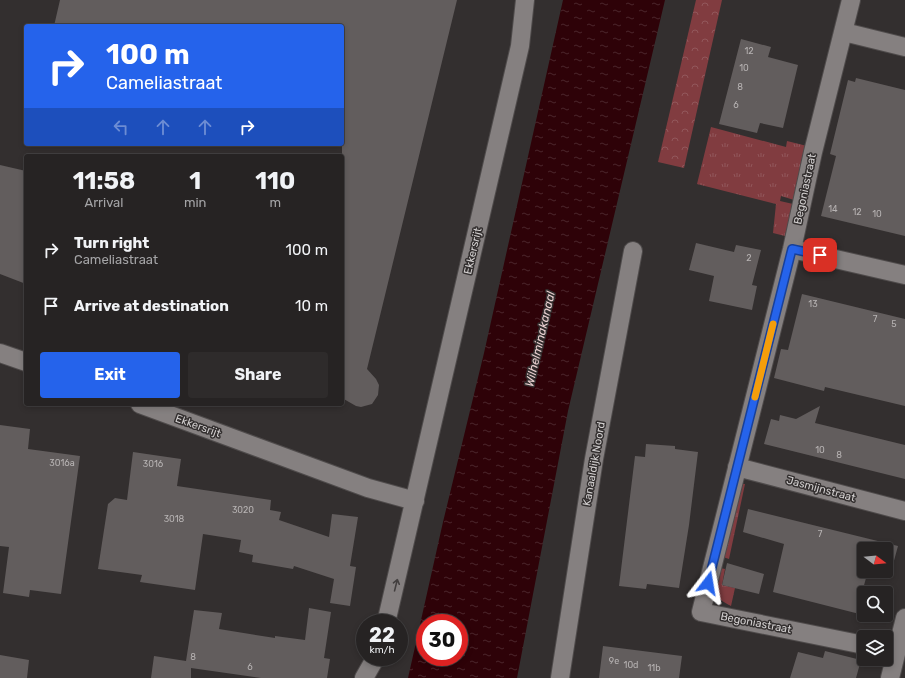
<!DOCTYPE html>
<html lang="en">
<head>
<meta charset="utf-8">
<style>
  body { margin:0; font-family:Rubik,sans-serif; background:#2e2b2b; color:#f1f3f6; height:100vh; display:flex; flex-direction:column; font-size:15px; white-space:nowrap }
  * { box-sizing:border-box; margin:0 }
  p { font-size:13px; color:#a4a4a6 }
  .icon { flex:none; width:22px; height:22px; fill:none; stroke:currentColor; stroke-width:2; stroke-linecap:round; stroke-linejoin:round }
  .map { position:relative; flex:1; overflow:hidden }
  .sheet { position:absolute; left:24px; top:154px; width:320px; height:252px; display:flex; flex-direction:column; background:#262323; border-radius:4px; box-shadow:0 2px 6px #0003,0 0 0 1px #424041 }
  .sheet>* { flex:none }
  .hud { position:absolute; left:24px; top:24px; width:320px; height:122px; border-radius:4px; box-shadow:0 2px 6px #0003,0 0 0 1px #424041; background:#2563eb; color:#fff; overflow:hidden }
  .needle { width:26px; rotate:106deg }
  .controls { position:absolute; left:857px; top:542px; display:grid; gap:8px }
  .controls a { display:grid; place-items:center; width:36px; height:36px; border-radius:4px; background:#262323; box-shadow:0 2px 6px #0003,0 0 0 1px #424041; font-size:20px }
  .speed { position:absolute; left:356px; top:614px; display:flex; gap:8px; font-size:20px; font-weight:700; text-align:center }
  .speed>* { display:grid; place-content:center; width:52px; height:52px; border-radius:50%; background:#262323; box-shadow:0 2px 6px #0003,0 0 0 1px #424041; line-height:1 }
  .speed small { font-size:10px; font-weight:400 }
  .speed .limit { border:6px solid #d22; background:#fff; color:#111 }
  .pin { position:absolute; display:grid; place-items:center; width:34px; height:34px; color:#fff; margin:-17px; border-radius:8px; box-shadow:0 2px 6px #0006 }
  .me { position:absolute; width:44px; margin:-22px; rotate:14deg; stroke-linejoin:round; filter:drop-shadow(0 0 3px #0008) }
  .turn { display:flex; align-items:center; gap:14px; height:84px; padding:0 16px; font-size:18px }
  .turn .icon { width:52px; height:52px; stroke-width:2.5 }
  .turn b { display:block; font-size:28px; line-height:34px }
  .lanes { display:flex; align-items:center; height:38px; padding:0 16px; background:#0003; justify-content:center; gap:20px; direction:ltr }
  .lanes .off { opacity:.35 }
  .eta { display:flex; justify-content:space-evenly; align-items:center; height:68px; text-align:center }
  .eta b { font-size:24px; font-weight:700; line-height:28px }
  .cta { display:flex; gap:8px; margin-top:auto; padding:8px 16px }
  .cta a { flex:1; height:46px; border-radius:4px; background:#2563eb; color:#fff; font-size:16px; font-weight:700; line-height:46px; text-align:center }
  .cta a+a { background:#2e2b2b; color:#f1f3f6 }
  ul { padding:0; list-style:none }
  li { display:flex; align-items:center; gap:12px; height:56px; padding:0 16px }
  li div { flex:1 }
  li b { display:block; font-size:15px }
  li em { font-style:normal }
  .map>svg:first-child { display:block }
  .grass { fill:url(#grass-tufts) }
  .forest { fill:url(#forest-crowns) }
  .water { fill:url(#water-ripples); fill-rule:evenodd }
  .building { fill:#625d5d }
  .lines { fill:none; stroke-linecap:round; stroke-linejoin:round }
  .street-casing { stroke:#4f4b4b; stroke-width:20 }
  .street { stroke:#858080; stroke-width:18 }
  .oneway { stroke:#433f3f }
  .route-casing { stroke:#184099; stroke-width:10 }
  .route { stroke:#2563eb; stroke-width:7 }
  .slow { stroke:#f59e0b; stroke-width:7 }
  .labels { text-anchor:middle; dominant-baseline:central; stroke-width:3; stroke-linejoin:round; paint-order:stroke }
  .number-label { font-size:9px; fill:#b7b3b3 }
  .street-label { font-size:11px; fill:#d3d0d0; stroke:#332f2f }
  .water-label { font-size:12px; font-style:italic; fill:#eed3d3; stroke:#332f2f }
</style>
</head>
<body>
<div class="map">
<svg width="905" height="678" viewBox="0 0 905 678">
  <defs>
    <pattern id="grass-tufts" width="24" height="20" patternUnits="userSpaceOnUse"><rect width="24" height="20" fill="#813c40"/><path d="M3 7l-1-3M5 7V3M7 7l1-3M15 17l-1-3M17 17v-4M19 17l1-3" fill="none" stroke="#92575b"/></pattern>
    <pattern id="forest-crowns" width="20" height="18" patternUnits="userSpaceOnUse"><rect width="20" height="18" fill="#813c40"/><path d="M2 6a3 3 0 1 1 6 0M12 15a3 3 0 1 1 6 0" fill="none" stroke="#92575b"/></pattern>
    <pattern id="water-ripples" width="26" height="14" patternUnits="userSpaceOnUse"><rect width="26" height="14" fill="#2e0208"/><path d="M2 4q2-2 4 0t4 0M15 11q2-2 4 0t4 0" fill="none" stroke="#4b262b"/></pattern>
  </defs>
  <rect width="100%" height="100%" fill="#332f2f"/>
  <path class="grass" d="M 711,127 L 786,147 L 787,141 L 807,146 L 794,200 L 781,196 L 780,201 L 793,204 L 785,236 L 773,233 L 776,204 L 697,184 Z
    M 743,484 L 745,484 L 729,559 L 723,557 L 742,485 Z
    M 720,568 L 725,569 L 722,585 L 735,588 L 731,606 C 710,596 714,588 720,568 Z"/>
  <path class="forest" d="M 696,0 L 722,0 L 684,168 L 658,162 Z"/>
  <path class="water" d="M 563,0 L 665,0 L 568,411 L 517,678 L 408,678 L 443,522 L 484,353 ZM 425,623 L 459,623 L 459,657 L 425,657 Z"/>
  <path class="building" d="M 60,0 L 457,0 L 367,369 L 376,379 L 379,385 L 378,395 L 372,404 L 361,407 L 356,406 L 342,398 L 342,26 L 54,26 Z
    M 741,39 L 771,47 L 768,57 L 798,65 L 783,128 L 760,123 L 757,133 L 719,124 Z
    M 856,78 L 905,90 L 905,236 L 821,216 L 836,156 L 830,154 L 848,80 L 855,82 Z
    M 0,165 L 26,171 L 26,284 L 0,274 Z
    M 696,243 L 734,252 L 736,245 L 761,250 L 752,285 L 757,286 L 752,310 L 709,301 L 714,276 L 689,270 Z
    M 802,294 L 905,319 L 905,406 L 825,387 L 824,391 L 774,378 L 781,349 L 788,350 Z
    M 820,406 L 815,423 L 905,445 L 905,479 L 764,444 L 771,419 L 779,421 L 780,415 L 796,419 Z
    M 0,425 L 30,429 L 28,449 L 80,456 L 61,594 L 30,590 L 29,597 L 3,593 L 9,547 L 0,546 Z
    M 646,444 L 675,446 L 675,449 L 698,452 L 689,525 L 679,588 L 647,584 L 646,589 L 619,586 L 635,456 L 645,457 Z
    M 133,452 L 181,459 L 177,486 L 271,500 L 270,510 L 281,512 L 279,520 L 329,537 L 332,514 L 358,517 L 350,566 L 356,567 L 350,606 L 330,603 L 334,579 L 294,566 L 293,569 L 252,562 L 253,555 L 239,552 L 241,540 L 203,534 L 195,590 L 140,582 L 142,575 L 98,569 L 108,504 L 115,498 L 127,500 Z
    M 748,509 L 898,546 L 892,568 L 886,566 L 886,549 L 864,549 L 864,571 L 868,571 L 861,596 L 864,597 L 864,615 L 886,615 L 886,603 L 891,604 L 887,621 L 773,592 L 784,544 L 743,532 Z
    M 727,563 L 764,574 L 759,594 L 722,585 Z
    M 309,608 L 331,612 L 324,658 L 330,659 L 327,678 L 261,678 L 191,668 L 191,678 L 151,678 L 154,656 L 186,661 L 194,610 L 222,613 L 219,629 L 275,638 L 275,636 L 305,640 Z
    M 603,646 L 682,656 L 679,678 L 599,678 Z
    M 825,651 L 861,660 L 856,678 L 790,678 L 798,652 L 823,658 Z
    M 0,655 L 29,660 L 27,678 L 0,678 Z"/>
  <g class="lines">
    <defs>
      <path id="street" d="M 851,0 L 813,152 L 792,249 L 701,612 L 864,645
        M 844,32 L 905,47
        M 792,249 L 905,275
        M 0,353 L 26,362
        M 140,404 L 368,488 L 415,501
        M 737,467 L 905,511
        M 386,623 L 520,46 L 525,0
        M 364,678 L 376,657
        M 560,678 L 594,459 L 633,251
        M 890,678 L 905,618"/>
    </defs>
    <use href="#street" class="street-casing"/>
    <use href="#street" class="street"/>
  </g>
  <defs><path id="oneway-shaft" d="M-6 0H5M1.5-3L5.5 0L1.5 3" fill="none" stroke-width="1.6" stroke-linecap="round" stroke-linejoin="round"/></defs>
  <use class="oneway" href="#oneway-shaft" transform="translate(396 585) rotate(-76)"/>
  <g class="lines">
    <defs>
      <path id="route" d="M 708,583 L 792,249 L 820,255"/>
    </defs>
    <use href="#route" class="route-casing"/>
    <use href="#route" class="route"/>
    <path class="slow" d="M 755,397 L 773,324"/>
  </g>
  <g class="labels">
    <g class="number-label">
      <text x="749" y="51">12</text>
      <text x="744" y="68">10</text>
      <text x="740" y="87">8</text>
      <text x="736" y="105">6</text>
      <text x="833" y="209">14</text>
      <text x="857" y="212">12</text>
      <text x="877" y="214">10</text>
      <text x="749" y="258">2</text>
      <text x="813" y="304">13</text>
      <text x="875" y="319">7</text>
      <text x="894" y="324">5</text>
      <text x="820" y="450">10</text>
      <text x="839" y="455">8</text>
      <text x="62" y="463">3016a</text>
      <text x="153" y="464">3016</text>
      <text x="243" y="510">3020</text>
      <text x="174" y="519">3018</text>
      <text x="820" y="534">7</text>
      <text x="193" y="657">8</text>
      <text x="614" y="661">9e</text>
      <text x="631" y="665">10d</text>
      <text x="250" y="667">6</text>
      <text x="654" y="668">11b</text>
    </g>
    <g class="street-label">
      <text transform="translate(805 189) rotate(-78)">Begoniastraat</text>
      <text transform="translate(473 251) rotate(-77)">Ekkersrijt</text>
      <text transform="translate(198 426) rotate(20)">Ekkersrijt</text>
      <text transform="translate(594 464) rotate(-80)">Kanaaldijk Noord</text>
      <text transform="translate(821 489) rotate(15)">Jasmijnstraat</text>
      <text transform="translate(756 623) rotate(11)">Begoniastraat</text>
    </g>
    <g class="water-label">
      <text transform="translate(540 339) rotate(-77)">Wilhelminakanaal</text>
    </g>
  </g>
</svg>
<div class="controls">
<a><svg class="needle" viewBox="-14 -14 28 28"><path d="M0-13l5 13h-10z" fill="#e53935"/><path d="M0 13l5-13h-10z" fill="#a4a4a6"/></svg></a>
<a><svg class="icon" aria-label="search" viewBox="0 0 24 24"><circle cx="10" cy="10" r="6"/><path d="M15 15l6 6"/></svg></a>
<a><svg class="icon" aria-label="layers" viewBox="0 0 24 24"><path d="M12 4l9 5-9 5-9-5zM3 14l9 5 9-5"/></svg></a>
</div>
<div class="speed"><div>22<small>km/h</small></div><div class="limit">30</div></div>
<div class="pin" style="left:820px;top:255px;background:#d93025"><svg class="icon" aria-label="arrive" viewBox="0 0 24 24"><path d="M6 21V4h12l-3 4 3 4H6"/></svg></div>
<svg class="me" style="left:708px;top:583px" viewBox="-20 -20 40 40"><path d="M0-17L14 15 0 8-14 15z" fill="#2563eb" stroke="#fff" stroke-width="4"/></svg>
<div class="hud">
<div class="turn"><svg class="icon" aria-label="right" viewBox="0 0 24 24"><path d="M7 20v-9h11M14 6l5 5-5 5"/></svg><div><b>100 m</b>Cameliastraat</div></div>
<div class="lanes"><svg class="icon off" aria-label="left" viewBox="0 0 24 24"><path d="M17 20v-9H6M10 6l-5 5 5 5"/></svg><svg class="icon off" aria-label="ahead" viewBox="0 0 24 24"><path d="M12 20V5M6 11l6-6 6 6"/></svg><svg class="icon off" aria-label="ahead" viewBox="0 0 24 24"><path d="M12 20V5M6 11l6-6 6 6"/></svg><svg class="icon" aria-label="right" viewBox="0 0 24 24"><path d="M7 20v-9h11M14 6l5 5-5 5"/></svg></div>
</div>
<section class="sheet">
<div class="eta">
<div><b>11:58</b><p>Arrival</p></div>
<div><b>1</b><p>min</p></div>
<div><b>110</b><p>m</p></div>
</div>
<ul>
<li><svg class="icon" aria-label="right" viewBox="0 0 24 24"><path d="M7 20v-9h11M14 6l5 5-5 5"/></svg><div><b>Turn right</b><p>Cameliastraat</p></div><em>100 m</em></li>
<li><svg class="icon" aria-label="arrive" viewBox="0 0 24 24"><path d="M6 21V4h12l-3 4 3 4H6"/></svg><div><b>Arrive at destination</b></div><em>10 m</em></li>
</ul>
<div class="cta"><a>Exit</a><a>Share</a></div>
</section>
</div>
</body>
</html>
